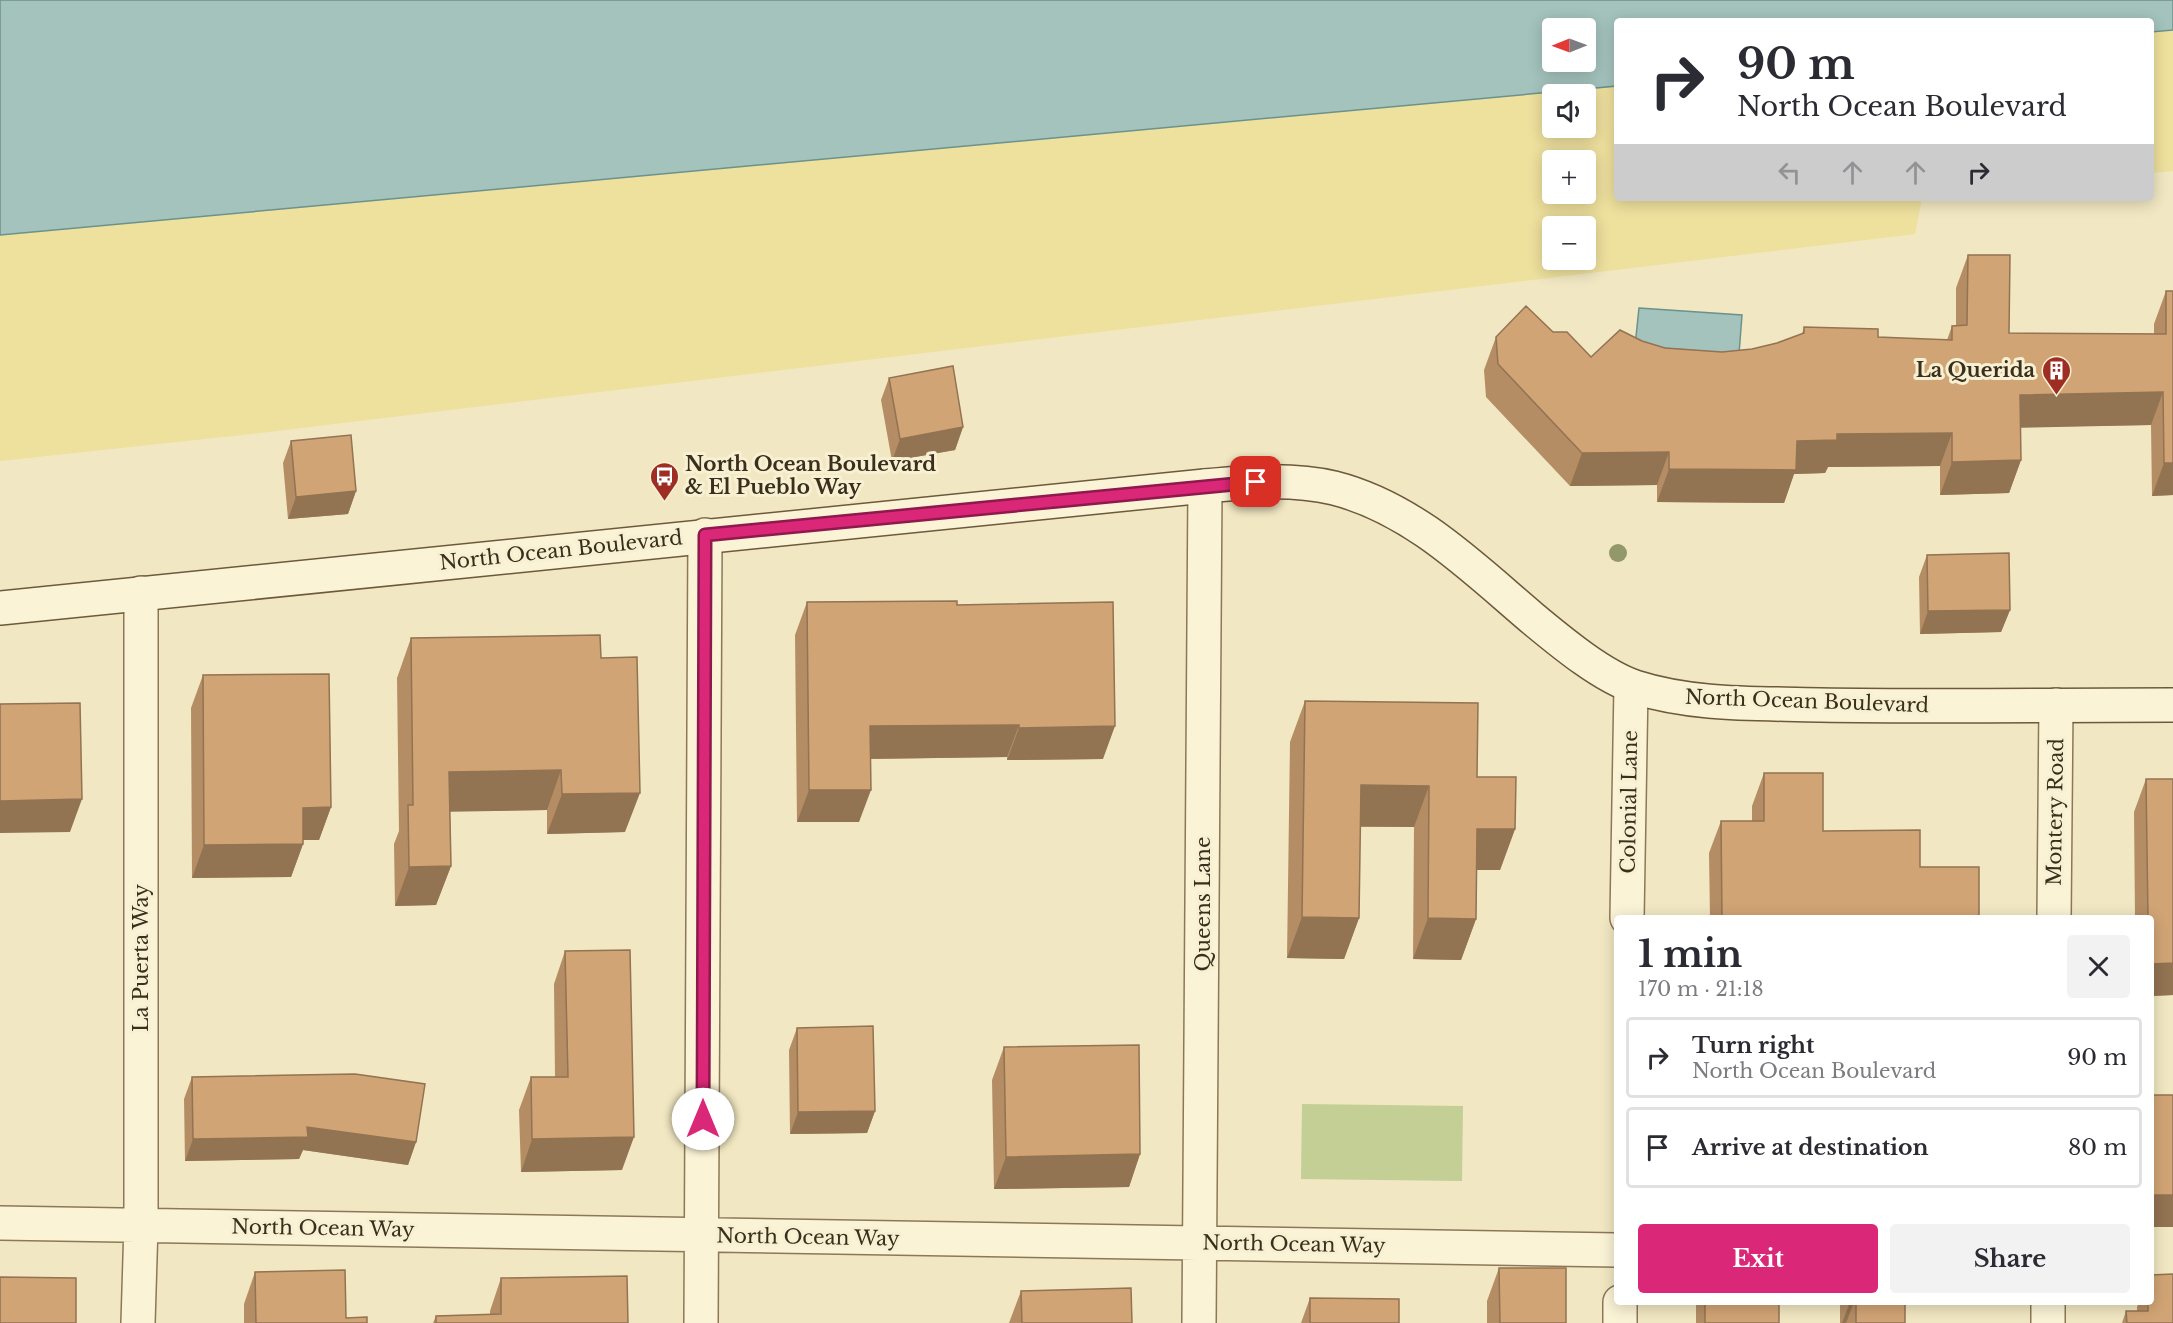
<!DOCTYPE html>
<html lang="en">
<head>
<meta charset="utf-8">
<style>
  body { margin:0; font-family:"Libre Baskerville",serif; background:#f2f2f3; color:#2b2b33; height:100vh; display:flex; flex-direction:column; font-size:22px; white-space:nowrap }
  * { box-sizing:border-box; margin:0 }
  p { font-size:20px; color:#7c7c81 }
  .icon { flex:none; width:33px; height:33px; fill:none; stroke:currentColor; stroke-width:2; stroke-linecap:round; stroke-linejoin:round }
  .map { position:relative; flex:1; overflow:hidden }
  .panel { position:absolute; left:1614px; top:915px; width:540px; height:390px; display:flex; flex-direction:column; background:#fff; border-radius:6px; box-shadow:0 3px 15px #0003 }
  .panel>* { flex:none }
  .hud { position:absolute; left:1614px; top:18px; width:540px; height:183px; border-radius:6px; box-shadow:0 3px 15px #0003; background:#fff; color:#2b2b33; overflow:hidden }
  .needle { width:39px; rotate:269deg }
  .fabs { position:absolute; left:1542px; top:18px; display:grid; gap:12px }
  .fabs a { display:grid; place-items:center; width:54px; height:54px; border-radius:6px; background:#fff; box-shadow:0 3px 15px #0003; font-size:30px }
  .pin { position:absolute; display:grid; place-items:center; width:51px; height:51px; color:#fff; margin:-26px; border-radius:12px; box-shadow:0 3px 9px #0006 }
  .me { position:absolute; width:66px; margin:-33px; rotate:0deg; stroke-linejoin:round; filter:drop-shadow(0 0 4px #0008) }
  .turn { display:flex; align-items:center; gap:21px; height:126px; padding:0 24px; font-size:27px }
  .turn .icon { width:78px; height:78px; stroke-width:2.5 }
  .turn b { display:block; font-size:42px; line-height:51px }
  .lanes { display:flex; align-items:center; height:57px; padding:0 24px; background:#0003; justify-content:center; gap:30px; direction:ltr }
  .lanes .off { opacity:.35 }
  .round { display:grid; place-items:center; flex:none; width:63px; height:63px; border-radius:6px; background:#f2f2f3 }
  .overview { display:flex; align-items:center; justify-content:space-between; height:102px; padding:0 24px }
  h1 { font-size:36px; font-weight:800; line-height:45px }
  .primary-button { display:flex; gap:12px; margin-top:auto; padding:12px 24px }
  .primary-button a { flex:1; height:69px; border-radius:6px; background:#db2777; color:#fff; font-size:24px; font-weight:800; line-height:69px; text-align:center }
  .primary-button a+a { background:#f2f2f3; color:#2b2b33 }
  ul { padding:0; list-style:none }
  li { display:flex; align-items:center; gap:18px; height:81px; margin:0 12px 9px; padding:0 12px; border:3px solid #e1e1e2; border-radius:6px }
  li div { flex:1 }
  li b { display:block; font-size:22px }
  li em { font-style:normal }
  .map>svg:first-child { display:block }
  .green { fill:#c3cf95 }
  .sand { fill:#eee09d; fill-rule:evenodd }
  .water { fill:#a4c3bd; stroke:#6b928c; stroke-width:1.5; fill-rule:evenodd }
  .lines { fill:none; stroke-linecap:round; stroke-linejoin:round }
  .street-casing { stroke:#8c7858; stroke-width:36 }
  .secondary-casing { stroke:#6d593b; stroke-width:36 }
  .street { stroke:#fbf3d6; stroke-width:33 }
  .secondary { stroke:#fbf3d6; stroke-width:33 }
  .tree { fill:#93986a }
  .wall { fill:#b48d65 }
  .shaded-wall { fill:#927352 }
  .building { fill:#d1a475; stroke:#927352; stroke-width:1.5 }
  .route-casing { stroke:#8e194d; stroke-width:15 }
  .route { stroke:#db2777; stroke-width:10 }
  .labels { text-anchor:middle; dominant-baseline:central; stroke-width:6; stroke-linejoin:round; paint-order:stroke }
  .poi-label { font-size:20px; font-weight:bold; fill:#3a2e1d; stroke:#f8f0d2; text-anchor:end }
  .street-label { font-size:20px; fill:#3a2e1d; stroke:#f8f0d2 }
</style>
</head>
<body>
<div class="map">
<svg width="2173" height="1323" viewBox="0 0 2173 1323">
  <rect width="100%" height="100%" fill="#f1e7c2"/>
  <path class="green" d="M 1302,1104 L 1463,1106 L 1462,1181 L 1301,1179 Z"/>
  <path class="sand" d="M 2173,30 L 2173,171 L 2151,173 L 2151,32 Z
    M 1617,86 L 1617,198 L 1922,198 L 1915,234 L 251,434 L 0,461 L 0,235 ZM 1552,94 L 1586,94 L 1586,128 L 1552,128 ZM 1552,160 L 1586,160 L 1586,194 L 1552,194 ZM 1552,226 L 1586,226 L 1586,260 L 1552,260 Z"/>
  <path class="water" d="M 0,0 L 2173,0 L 2173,30 L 2151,32 L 2151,21 L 1617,21 L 1617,86 L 0,235 ZM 1552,28 L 1586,28 L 1586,62 L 1552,62 Z
    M 1639,308 L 1742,315 L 1739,354 L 1635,346 Z"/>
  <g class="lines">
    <defs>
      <path id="street" d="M 1627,918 L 1631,686
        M 2054,918 L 2056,705
        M 0,1223 L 1617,1250
        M 138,1323 L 141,1225 L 141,593
        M 701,1323 L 705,535
        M 1199,1323 L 1205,486
        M 1620,1323 L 1620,1302
        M 2048,1323 L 2048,1302"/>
      <path id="secondary" d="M 0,608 L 1205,486 C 1248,482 1292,478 1334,488 C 1413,508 1472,567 1532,618 C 1560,641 1600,675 1635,687 C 1694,706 1759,703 1820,705 C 1938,707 2055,705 2173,705"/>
    </defs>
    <use href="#street" class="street-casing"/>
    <use href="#secondary" class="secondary-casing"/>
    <use href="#street" class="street"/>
    <use href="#secondary" class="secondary"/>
  </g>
  <circle class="tree" cx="1618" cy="553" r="9"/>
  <path class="wall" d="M 1968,255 L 2009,333 L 2154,334 L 2154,324 L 2166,291 L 2173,291 L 2173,495 L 2152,496 L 2151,425 L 2020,427 L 2021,460 L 2009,493 L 1940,495 L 1940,466 L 1828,467 L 1825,473 L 1794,474 L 1784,503 L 1657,502 L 1657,485 L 1570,486 L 1486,397 L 1484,370 L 1496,337 L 1553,332 L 1591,357 L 1642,341 L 1665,348 L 1722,352 L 1752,349 L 1777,343 L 1802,334 L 1804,327 L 1878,337 L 1947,340 L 1952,326 L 1956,326 L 1956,288 Z
    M 889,378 L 963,427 L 955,450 L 892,461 L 881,400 Z
    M 291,441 L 356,491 L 348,514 L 288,519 L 283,463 Z
    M 1927,555 L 2010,610 L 2001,632 L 1920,634 L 1919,577 Z
    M 807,602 L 957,605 L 1103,759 L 1007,760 L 1007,757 L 870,759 L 859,822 L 797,822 L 795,635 Z
    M 411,638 L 601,658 L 625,832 L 547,834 L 547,810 L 450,811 L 451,866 L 436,905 L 395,906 L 394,844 L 399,831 L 397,678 Z
    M 203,675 L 331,807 L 319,840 L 303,840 L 303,844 L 291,877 L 192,878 L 191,708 Z
    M 1305,701 L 1515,829 L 1500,870 L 1477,870 L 1476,919 L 1461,960 L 1413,959 L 1414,827 L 1360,827 L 1359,918 L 1344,959 L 1287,958 L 1290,742 Z
    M 1764,773 L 1823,831 L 1920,867 L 1979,918 L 1710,918 L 1709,853 L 1721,821 L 1752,821 L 1752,806 Z
    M 2146,779 L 2173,779 L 2173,995 L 2151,996 L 2151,918 L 2135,918 L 2134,812 Z
    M 565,951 L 622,1170 L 521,1172 L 519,1110 L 531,1077 L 555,1077 L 554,984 Z
    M 797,1028 L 875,1111 L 867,1133 L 790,1134 L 789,1050 Z
    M 1004,1047 L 1140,1154 L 1129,1187 L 994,1189 L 992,1080 Z
    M 192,1077 L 416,1142 L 408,1165 L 303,1150 L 299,1159 L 185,1161 L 184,1099 Z
    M 1499,1268 L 1566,1323 L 1487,1323 L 1487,1301 Z
    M 255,1272 L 346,1318 L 367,1323 L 244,1323 L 244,1304 Z
    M 501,1278 L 628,1323 L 433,1323 L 436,1316 L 490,1315 L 490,1311 Z
    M 1021,1291 L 1132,1323 L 1009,1323 Z
    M 1310,1298 L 1399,1323 L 1301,1323 Z
    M 1696,1302 L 1779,1302 L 1779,1323 L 1696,1323 Z
    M 1840,1302 L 1905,1302 L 1905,1323 L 1840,1323 Z
    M 2139,1302 L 2151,1302 L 2173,1323 L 2122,1323 L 2126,1311 L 2137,1311 L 2137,1307 Z"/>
  <path class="shaded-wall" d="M 2163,392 L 2151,425 L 2008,428 L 2020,395 Z
    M 963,427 L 955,450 L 892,461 L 900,439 Z
    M 1952,433 L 1940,466 L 1828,467 L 1825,473 L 1794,474 L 1784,503 L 1657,502 L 1669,469 L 1797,441 L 1837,434 Z
    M 1669,452 L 1657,485 L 1570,486 L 1582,453 Z
    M 2021,460 L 2009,493 L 1940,495 L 1952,462 Z
    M 2164,463 L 2173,463 L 2173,495 L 2152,496 Z
    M 356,491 L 348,514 L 288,519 L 296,497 Z
    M 2010,610 L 2001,632 L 1920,634 L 1928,611 Z
    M 1019,725 L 1007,757 L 858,759 L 870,726 Z
    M 1115,726 L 1103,759 L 1007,760 L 1019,728 Z
    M 561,770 L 547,810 L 435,812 L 449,772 Z
    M 1361,785 L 1429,786 L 1414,827 L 1346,826 Z
    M 809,790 L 871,790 L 859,822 L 797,822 Z
    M 640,793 L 625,832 L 547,834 L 562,794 Z
    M 82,799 L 70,832 L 0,833 L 0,801 Z
    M 331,807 L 319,840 L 291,840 L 303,808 Z
    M 1477,829 L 1515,829 L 1500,870 L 1462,870 Z
    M 303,844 L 291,877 L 192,878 L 204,845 Z
    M 451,866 L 436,905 L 395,906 L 409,867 Z
    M 1302,917 L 1359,918 L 1344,959 L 1287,958 Z
    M 1428,918 L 1476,919 L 1461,960 L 1413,959 Z
    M 2173,963 L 2173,995 L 2151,996 L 2151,964 Z
    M 875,1111 L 867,1133 L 790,1134 L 798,1112 Z
    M 307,1127 L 416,1142 L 408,1165 L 303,1150 L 299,1159 L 185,1161 L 193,1139 Z
    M 634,1137 L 622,1170 L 521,1172 L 532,1139 Z
    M 1140,1154 L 1129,1187 L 994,1189 L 1006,1157 Z
    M 2151,1195 L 2173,1195 L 2173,1227 L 2151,1227 Z
    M 1850,1302 L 1854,1302 L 1846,1323 L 1842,1323 Z"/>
  <path class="building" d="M 1968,255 L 2010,255 L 2009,333 L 2166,334 L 2166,291 L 2173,291 L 2173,463 L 2164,463 L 2163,392 L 2020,395 L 2021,460 L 1952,462 L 1952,433 L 1837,434 L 1837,440 L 1797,441 L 1796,470 L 1669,469 L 1669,452 L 1582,453 L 1498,364 L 1496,337 L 1526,306 L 1553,332 L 1567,332 L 1591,357 L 1620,330 L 1642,341 L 1665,348 L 1722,352 L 1752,349 L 1777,343 L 1804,333 L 1804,327 L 1878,329 L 1878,337 L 1952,340 L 1952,326 L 1967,325 Z
    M 953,366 L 963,427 L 900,439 L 889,378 Z
    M 351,435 L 356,491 L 296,497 L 291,441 Z
    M 2009,553 L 2010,610 L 1928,611 L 1927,555 Z
    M 957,601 L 957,605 L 1113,602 L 1115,726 L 1019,728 L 1019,725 L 870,726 L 871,790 L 809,790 L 807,602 Z
    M 600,635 L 601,658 L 637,657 L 640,793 L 562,794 L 561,770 L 449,772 L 451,866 L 409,867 L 408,805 L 413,805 L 411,638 Z
    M 329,674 L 331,807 L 303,808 L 303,844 L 204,845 L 203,675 Z
    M 1305,701 L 1478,703 L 1477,777 L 1516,777 L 1515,829 L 1477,829 L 1476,919 L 1428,918 L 1429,786 L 1361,785 L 1359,918 L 1302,917 Z
    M 80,703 L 82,799 L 0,801 L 0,704 Z
    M 1764,773 L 1823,773 L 1823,831 L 1920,830 L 1920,867 L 1979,867 L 1979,918 L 1722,918 L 1721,821 L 1764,821 Z
    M 2146,779 L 2173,779 L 2173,963 L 2151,964 L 2151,918 L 2148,918 Z
    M 630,950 L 634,1137 L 532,1139 L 531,1077 L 568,1077 L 565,951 Z
    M 873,1026 L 875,1111 L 798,1112 L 797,1028 Z
    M 1139,1045 L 1140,1154 L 1006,1157 L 1004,1047 Z
    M 355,1074 L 425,1084 L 416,1142 L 307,1127 L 308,1137 L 193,1139 L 192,1077 Z
    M 2151,1095 L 2173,1095 L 2173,1195 L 2151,1195 Z
    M 1499,1268 L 1566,1268 L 1566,1323 L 1500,1323 Z
    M 345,1270 L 346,1318 L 367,1317 L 367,1323 L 256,1323 L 255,1272 Z
    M 2173,1274 L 2173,1323 L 2127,1323 L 2126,1311 L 2148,1311 L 2148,1302 L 2151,1302 L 2151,1275 Z
    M 627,1276 L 628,1323 L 436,1323 L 436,1316 L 501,1314 L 501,1278 Z
    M 0,1277 L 76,1278 L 76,1323 L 0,1323 Z
    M 1131,1288 L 1132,1323 L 1022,1323 L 1021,1291 Z
    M 1310,1298 L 1399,1299 L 1399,1323 L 1310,1323 Z
    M 1705,1302 L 1779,1302 L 1779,1323 L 1705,1323 Z
    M 1856,1302 L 1905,1302 L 1905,1323 L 1856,1323 Z"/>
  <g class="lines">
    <defs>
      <path id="route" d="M 703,1119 L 705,535 L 1256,482"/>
    </defs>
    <use href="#route" class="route-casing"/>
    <use href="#route" class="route"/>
  </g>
  <defs>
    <symbol id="building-pin" viewBox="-11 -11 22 30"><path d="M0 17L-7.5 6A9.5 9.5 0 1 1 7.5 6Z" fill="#9e2e24" stroke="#f8f0d2"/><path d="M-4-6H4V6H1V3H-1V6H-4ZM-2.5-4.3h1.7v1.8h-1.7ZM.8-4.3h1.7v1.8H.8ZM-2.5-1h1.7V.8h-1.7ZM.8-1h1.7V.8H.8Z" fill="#fff"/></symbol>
    <symbol id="bus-pin" viewBox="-11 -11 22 30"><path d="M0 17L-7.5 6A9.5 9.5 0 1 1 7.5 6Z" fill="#9e2e24" stroke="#f8f0d2"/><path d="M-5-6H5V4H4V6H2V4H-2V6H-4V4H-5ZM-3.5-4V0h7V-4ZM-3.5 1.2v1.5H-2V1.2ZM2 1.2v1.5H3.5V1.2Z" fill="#fff"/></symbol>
  </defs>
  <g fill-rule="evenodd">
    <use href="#building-pin" x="2040" y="354" width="33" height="45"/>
    <use href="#bus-pin" x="648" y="460" width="33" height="45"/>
  </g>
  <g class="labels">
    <g class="poi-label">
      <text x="2035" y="370">La Querida</text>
      <text x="685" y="464" text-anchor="start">North Ocean Boulevard<tspan x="685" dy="23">&amp; El Pueblo Way</tspan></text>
    </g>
    <g class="street-label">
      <text transform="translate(561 550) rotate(-6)">North Ocean Boulevard</text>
      <text transform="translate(1807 701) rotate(2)">North Ocean Boulevard</text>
      <text transform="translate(1629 802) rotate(-89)">Colonial Lane</text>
      <text transform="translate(2055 812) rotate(-89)">Montery Road</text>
      <text transform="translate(1203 904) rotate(-90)">Queens Lane</text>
      <text transform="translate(141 958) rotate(-90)">La Puerta Way</text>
      <text transform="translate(323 1228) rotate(1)">North Ocean Way</text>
      <text transform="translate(808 1237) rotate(1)">North Ocean Way</text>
      <text transform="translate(1294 1244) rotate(1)">North Ocean Way</text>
    </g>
  </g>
</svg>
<div class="fabs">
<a><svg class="needle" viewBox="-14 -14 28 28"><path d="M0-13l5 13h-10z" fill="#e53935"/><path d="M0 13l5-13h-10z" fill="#7c7c81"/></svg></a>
<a><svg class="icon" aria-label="sound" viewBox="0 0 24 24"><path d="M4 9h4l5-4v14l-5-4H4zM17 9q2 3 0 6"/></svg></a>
<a>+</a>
<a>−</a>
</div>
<div class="pin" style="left:1256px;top:482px;background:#d93025"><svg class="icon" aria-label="arrive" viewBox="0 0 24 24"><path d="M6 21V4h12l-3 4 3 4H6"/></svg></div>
<svg class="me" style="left:703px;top:1119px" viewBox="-20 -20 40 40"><circle r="19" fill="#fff"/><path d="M0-13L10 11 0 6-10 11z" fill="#db2777"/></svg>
<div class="hud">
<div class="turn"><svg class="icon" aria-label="right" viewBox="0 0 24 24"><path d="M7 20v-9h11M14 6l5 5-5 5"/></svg><div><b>90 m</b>North Ocean Boulevard</div></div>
<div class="lanes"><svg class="icon off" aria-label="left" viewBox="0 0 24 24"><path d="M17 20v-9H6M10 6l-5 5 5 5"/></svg><svg class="icon off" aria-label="ahead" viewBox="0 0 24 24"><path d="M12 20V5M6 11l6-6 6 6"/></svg><svg class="icon off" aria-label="ahead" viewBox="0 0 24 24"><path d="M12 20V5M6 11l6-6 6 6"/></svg><svg class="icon" aria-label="right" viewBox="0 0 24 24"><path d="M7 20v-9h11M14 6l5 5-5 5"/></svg></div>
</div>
<section class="panel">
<div class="overview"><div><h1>1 min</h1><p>170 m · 21:18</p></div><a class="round"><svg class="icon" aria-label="close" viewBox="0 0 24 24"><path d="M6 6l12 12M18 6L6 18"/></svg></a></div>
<ul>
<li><svg class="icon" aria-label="right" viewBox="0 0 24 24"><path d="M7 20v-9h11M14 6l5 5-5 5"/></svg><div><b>Turn right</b><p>North Ocean Boulevard</p></div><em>90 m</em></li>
<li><svg class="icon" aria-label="arrive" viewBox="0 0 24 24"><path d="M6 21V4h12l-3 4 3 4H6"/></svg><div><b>Arrive at destination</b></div><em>80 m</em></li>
</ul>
<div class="primary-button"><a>Exit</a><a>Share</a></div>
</section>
</div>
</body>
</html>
